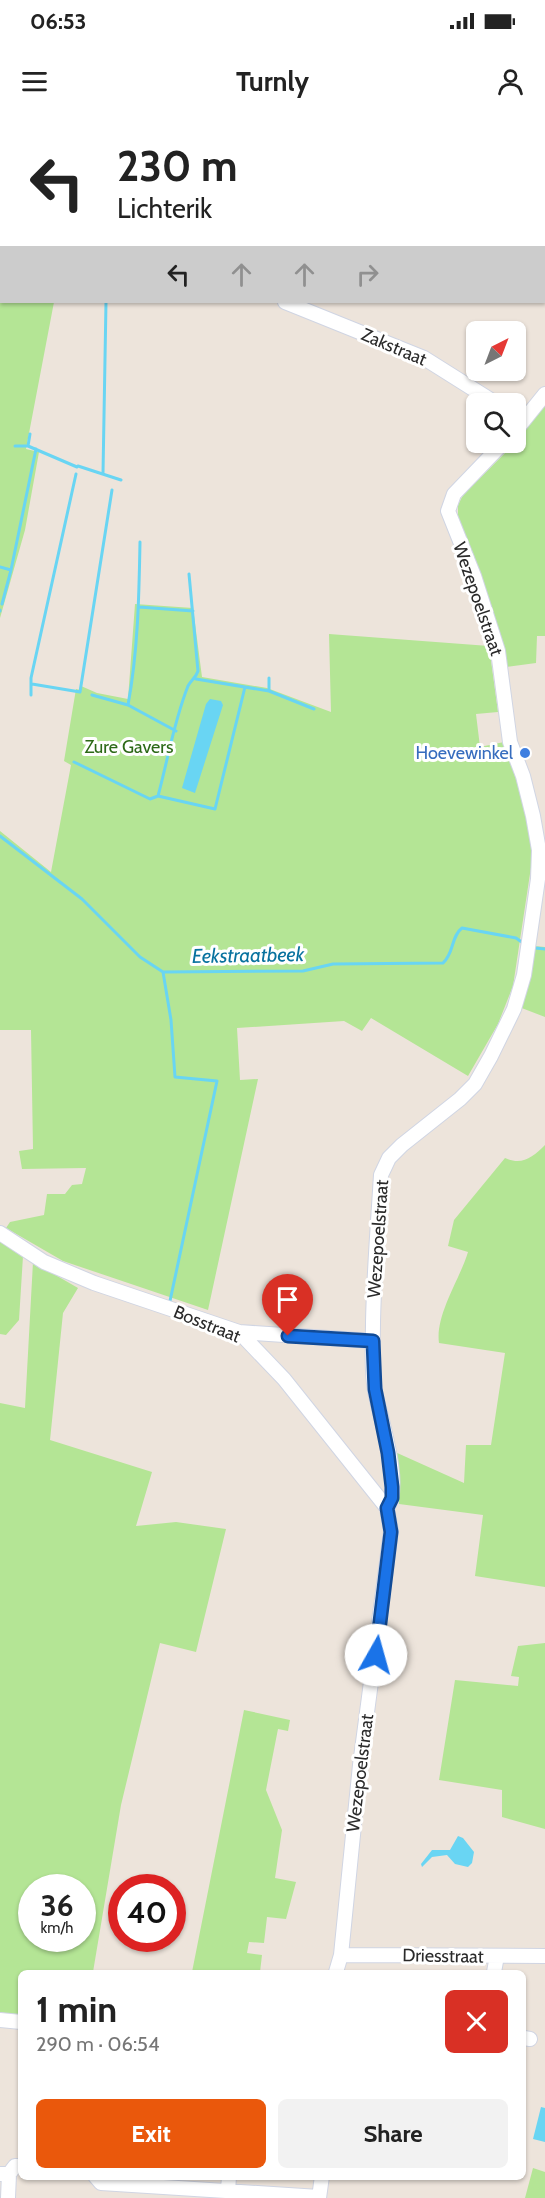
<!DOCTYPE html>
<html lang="en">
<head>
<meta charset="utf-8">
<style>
  body { margin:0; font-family:Cabin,sans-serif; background:#f2f2f2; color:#222; height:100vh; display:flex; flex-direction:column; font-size:22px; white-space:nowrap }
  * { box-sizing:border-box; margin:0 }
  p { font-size:20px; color:#767676 }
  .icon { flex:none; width:33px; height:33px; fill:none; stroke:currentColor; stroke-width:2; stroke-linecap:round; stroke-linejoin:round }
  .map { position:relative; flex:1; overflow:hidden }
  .panel { position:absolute; left:18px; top:1850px; width:508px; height:210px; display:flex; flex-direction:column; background:#fff; border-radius:9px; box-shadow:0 2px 4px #0004 }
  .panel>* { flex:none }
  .top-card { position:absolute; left:0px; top:0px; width:546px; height:183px; box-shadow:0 2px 4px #0004; background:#fff; color:#222; overflow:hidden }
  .needle { width:39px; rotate:42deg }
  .tools { position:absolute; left:466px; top:201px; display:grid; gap:12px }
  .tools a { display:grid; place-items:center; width:60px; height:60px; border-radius:9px; background:#fff; box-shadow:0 2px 4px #0004; font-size:30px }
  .speed { position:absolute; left:18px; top:1754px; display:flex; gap:12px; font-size:30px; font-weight:700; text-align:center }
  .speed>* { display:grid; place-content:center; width:78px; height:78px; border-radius:50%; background:#fff; box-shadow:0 2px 4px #0004; line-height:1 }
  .speed small { font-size:15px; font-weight:400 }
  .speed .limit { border:9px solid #d22; background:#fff; color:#111 }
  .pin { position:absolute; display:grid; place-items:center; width:51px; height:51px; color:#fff; margin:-62px -26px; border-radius:50% 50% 50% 0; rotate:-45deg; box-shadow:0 0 6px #0007 }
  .pin .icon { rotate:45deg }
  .me { position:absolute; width:66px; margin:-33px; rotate:7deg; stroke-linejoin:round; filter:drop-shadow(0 0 4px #0008) }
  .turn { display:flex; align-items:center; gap:21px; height:126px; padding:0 18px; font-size:27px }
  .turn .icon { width:78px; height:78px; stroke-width:2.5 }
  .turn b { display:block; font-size:42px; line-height:51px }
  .lanes { display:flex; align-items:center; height:57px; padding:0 18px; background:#0003; justify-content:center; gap:30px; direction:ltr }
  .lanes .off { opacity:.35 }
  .round { display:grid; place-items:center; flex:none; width:63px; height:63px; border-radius:9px; background:#f2f2f2 }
  .headline { display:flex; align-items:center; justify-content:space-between; height:102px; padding:0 18px }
  h1 { font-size:36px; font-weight:800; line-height:45px }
  .primary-button { display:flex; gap:12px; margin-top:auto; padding:12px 18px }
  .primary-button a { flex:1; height:69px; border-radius:9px; background:#ea580c; color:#fff; font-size:24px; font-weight:800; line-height:69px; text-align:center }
  .primary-button a+a { background:#f2f2f2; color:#222 }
  .status { display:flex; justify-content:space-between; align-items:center; height:42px; padding:0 30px; background:#fff; direction:ltr }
  .status svg { height:16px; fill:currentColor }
  header { display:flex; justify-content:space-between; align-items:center; height:78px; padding:0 18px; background:#fff; font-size:27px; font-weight:800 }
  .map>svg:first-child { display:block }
  .green { fill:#b4e595; fill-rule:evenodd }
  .water { fill:#69d5f3 }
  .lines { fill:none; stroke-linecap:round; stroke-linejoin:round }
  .stream { stroke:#69d5f3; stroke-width:3 }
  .minor-casing { stroke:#d0d5e3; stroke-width:16 }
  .minor { stroke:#fff; stroke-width:14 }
  .route-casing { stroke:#114b97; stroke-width:15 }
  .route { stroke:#1a73e8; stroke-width:10 }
  .shop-dot { fill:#3f7fe0; stroke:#fff; stroke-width:2 }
  .labels { text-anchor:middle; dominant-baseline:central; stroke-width:6; stroke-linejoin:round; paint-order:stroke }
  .street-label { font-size:18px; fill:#2a2a2a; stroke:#fff }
  .park-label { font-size:18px; fill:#2c6917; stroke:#fff }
  .shop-label { font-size:18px; fill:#366cbe; stroke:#fff; text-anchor:end }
  .water-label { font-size:20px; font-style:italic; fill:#08729f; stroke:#fff }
</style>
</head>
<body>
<div class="status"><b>06:53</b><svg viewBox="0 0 49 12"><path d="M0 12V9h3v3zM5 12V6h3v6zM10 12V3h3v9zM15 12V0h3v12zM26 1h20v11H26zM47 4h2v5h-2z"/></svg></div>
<header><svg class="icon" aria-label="menu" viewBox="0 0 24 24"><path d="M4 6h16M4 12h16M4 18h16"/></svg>Turnly<svg class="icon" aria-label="person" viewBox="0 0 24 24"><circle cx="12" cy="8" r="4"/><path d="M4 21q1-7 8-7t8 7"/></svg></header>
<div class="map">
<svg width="545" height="2078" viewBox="0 0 545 2078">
  <rect width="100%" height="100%" fill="#ede4db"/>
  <path class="green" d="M 0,0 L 255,0 L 2,2 L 1,95 Z
    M 0,106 L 2,182 L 54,182 L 26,329 L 39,332 L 25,410 L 0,498 Z
    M 545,284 L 545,516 L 537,516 L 536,543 L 506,547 L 458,398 L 458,385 L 463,375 L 516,322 Z
    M 135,484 L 193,488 L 202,557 L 267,568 L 331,592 L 329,514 L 489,526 L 498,592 L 476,594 L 480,627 L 504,622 C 516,660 529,695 533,734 L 513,866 L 498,904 L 468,956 L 371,898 L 362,911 L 344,901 L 237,908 L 240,960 L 258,959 L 208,1190 L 63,1141 L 6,1108 L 10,1102 L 44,1095 L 47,1074 L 65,1074 L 72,1065 L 82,1064 L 86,1048 L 22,1049 L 19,1031 L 33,1029 L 31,910 L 0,910 L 0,711 L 51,752 L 71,645 L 64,641 L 76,569 L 80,570 L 81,566 L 97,573 L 128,579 Z
    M 534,826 L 545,827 L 545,897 L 519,887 Z
    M 545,1025 L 545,1467 L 475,1456 L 483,1395 L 399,1384 L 395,1332 L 464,1363 L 466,1325 L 491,1325 L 505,1233 L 439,1223 C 435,1195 460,1159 468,1132 L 448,1126 L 454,1100 L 505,1038 C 522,1046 533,1037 545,1025 Z
    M 0,1119 L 23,1136 L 19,1200 L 6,1215 L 0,1214 Z
    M 33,1142 L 78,1168 L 63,1193 L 50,1320 L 152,1352 L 136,1406 L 176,1402 L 226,1409 L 196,1532 L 160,1523 L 121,1685 L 93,1852 L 21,1852 L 21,1896 L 0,1892 L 0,1283 L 25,1288 ZM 32,1767 L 82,1767 L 82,1818 L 32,1818 Z
    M 545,1523 L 545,1709 L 502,1697 L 502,1670 L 439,1660 L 455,1560 L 518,1566 L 519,1557 L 511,1556 L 518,1526 Z
    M 244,1590 L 290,1600 L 288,1611 L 278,1609 L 266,1670 L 282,1710 L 275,1758 L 296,1762 L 286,1799 L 267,1797 L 264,1823 L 249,1822 L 247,1833 L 262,1835 L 260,1852 L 192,1852 Z
    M 533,2048 L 545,2052 L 545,2078 L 525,2078 Z"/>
  <path class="water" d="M 210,579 L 221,581 L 223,585 L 195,673 L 182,668 L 206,584 Z
    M 458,1716 L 463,1718 L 474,1732 L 472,1743 L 468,1747 L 455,1744 L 447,1735 L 432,1737 L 422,1747 L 421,1744 L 432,1730 L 450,1730 Z
    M 541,1987 L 545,1988 L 545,2022 L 533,2019 Z"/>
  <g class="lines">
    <path class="stream" d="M 30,314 L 28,326 L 77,347
      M 15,326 L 28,326
      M 78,346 L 121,360
      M 103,353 L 106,182
      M 0,447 L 11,450 L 2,484
      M 11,450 L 36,329
      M 189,454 L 198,551 C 196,558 191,560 188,566 C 174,601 168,639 158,676 L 215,689 L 245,567
      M 139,487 L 193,491
      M 0,491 L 0,490
      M 196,559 L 269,571 L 314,589
      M 32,564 L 80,572 L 112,370
      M 269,571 L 269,558
      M 31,575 L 31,558 L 76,354
      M 92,575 L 128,585 L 176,611
      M 128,585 C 138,531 139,477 140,422
      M 74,642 L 150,679 L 158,676
      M 0,716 L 82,779 L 140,837 L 163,852 L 303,851 L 333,844 L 443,843 C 454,834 451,816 462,808 L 516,818 L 523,823
      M 535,828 L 545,829
      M 163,852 L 171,900 L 175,957 L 217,961 L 170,1181"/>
    <defs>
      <path id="minor" d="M 0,100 L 2,100
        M 285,182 L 424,238 L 497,284
        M 516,310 L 545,274
        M 0,1113 L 44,1142 L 94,1163 L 239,1212 L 284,1259 L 387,1388 L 391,1411 L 360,1645 L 341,1835 L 336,1852
        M 239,1212 L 373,1221
        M 387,1388 C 403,1366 380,1297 375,1271 C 371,1249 373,1224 373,1202 C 374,1153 378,1104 381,1055 L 389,1038 L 402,1025 L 460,979 L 475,964 L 491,936 L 514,889 L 524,855 L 538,759 L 539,730 L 533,696 L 523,656 L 510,622 L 498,531 L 474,456 L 448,391 L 454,374 L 504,322
        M 341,1835 L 545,1836
        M 494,1852 L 497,1836
        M 0,1900 L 21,1902
        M 524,1918 L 530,1919
        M 0,2054 L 9,2054 L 15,2046 L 21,2046
        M 95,2056 L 101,2063 L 319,2077
        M 228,2072 L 229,2056
        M 8,2078 L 9,2054
        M 319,2078 L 322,2056"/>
    </defs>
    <use href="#minor" class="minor-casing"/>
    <use href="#minor" class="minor"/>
  </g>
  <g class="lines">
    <defs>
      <path id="route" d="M 288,1216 L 373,1221 L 375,1269 L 388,1333 L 392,1367 L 392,1378 L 387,1388 L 391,1412 L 376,1535"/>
    </defs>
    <use href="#route" class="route-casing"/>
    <use href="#route" class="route"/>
  </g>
  <circle class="shop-dot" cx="525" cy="633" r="6"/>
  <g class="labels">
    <g class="street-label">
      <text transform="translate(394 227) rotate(23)">Zakstraat</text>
      <text transform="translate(478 479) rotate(71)">Wezepoelstraat</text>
      <text transform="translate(378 1119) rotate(-86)">Wezepoelstraat</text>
      <text transform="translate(207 1204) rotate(22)">Bosstraat</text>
      <text transform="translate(360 1653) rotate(-83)">Wezepoelstraat</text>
      <text transform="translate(443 1836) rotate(1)">Driesstraat</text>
    </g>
    <g class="park-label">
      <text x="129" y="627">Zure Gavers</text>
    </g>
    <g class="shop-label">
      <text x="513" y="633">Hoevewinkel</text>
    </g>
    <g class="water-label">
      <text transform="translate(248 835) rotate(-1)">Eekstraatbeek</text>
    </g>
  </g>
</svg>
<div class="tools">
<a><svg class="needle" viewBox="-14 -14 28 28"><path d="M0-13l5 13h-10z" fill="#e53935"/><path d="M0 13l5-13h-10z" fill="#767676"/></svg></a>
<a><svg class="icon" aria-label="search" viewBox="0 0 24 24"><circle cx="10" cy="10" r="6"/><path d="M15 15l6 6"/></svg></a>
</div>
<div class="speed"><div>36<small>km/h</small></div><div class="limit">40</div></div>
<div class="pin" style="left:288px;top:1216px;background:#d93025"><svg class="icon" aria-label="arrive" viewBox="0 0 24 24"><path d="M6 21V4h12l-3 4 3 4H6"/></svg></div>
<svg class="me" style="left:376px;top:1535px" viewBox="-20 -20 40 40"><circle r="19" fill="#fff"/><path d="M0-13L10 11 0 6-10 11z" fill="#1a73e8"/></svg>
<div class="top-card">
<div class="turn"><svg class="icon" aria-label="left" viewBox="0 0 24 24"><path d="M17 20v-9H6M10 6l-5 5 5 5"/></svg><div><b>230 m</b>Lichterik</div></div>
<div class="lanes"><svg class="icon" aria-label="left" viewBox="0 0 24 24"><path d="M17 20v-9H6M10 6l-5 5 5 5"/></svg><svg class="icon off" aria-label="ahead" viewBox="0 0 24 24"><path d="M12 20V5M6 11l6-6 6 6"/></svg><svg class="icon off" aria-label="ahead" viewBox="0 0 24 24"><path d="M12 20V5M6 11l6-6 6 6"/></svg><svg class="icon off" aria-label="right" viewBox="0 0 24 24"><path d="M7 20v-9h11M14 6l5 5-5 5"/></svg></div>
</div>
<section class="panel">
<div class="headline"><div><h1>1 min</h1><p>290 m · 06:54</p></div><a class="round" style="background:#d93025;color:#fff"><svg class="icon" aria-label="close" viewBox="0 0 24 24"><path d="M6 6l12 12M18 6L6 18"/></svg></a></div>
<div class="primary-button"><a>Exit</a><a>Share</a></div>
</section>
</div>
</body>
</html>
